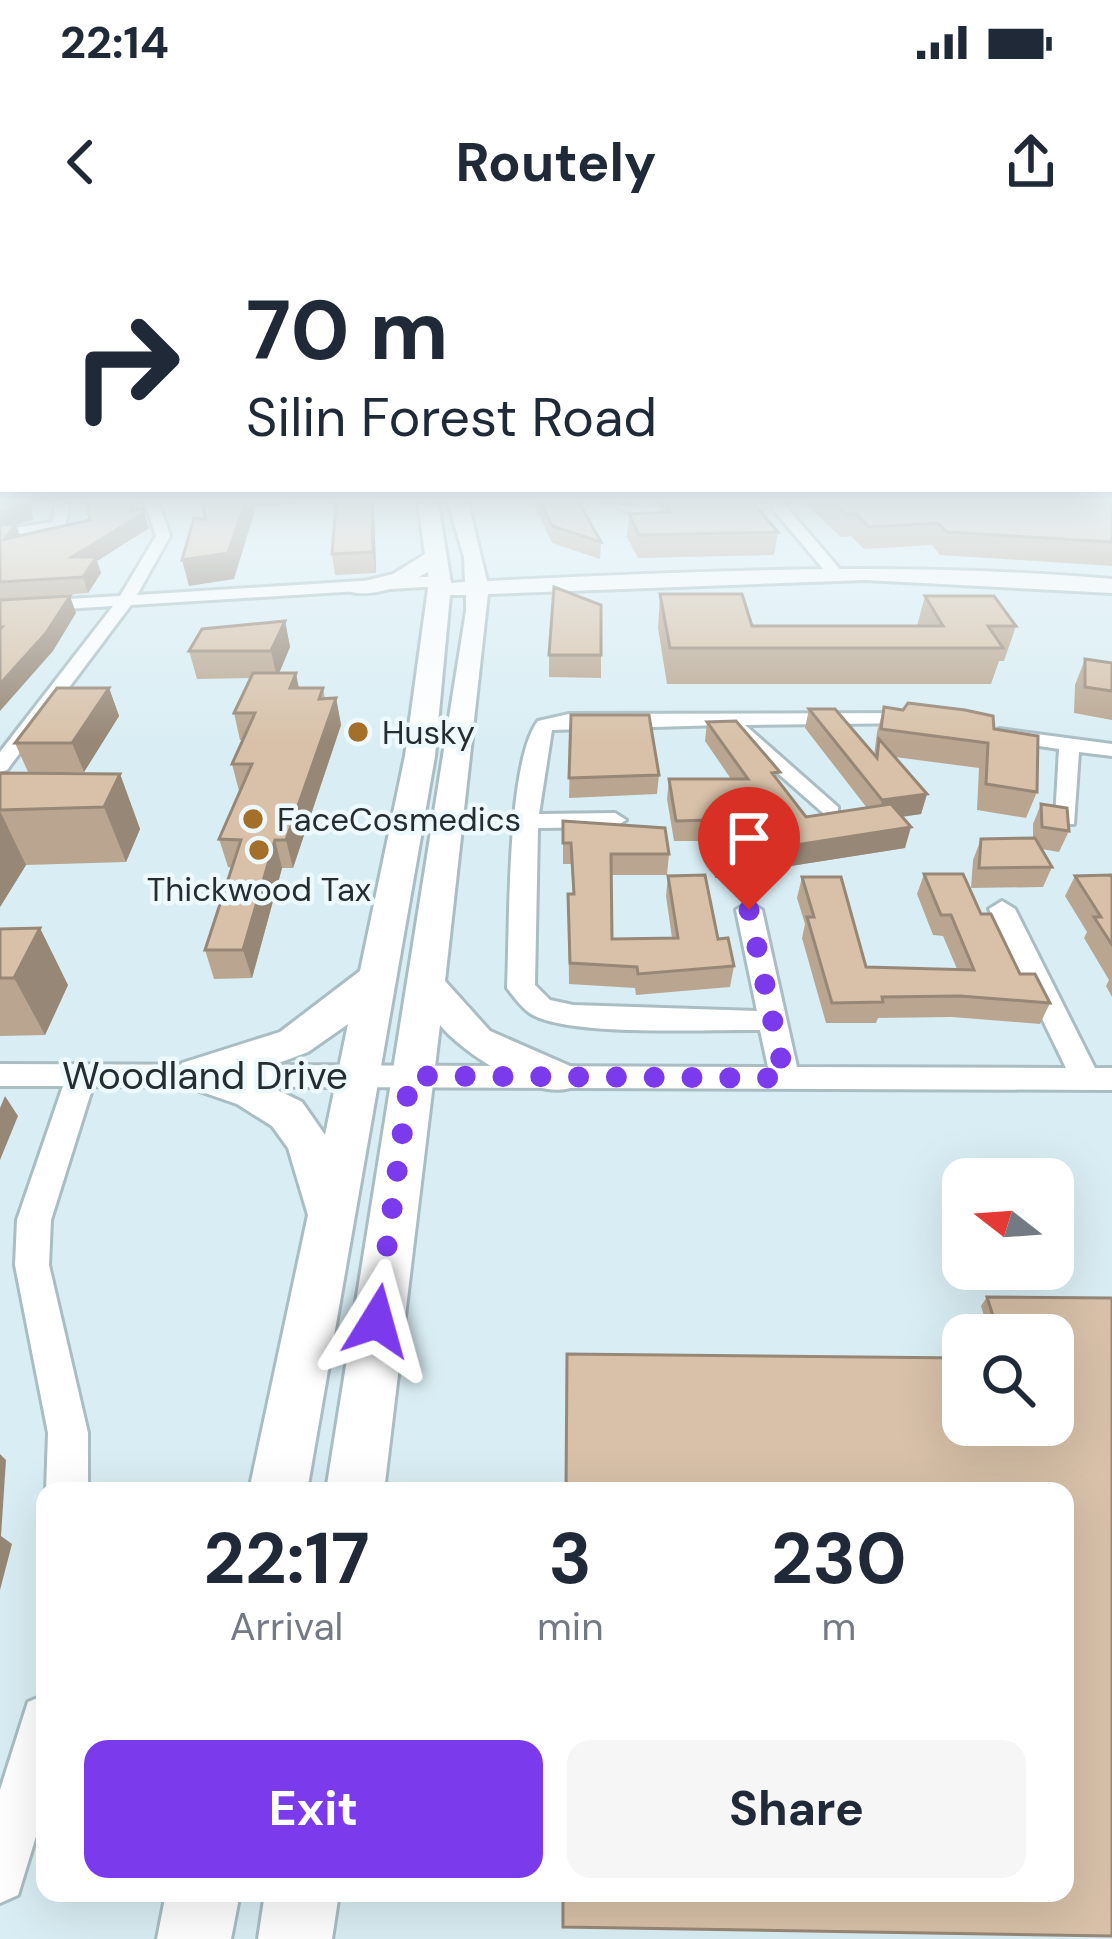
<!DOCTYPE html>
<html lang="en">
<head>
<meta charset="utf-8">
<style>
  body { margin:0; font-family:"DM Sans",sans-serif; background:#f6f6f7; color:#1f2937; height:100vh; display:flex; flex-direction:column; font-size:45px; white-space:nowrap }
  * { box-sizing:border-box; margin:0 }
  p { font-size:39px; color:#747a83 }
  .icon { flex:none; width:66px; height:66px; fill:none; stroke:currentColor; stroke-width:2; stroke-linecap:round; stroke-linejoin:round }
  .map { position:relative; flex:1; overflow:hidden }
  .sheet { position:absolute; left:36px; top:1242px; width:1038px; height:420px; display:flex; flex-direction:column; background:#fff; border-radius:24px; box-shadow:0 12px 48px #0002 }
  .sheet>* { flex:none }
  .top-card { position:absolute; left:0px; top:0px; width:1113px; height:252px; box-shadow:0 12px 48px #0002; background:#fff; color:#1f2937; overflow:hidden }
  .needle { width:78px; rotate:287deg }
  .tools { position:absolute; left:942px; top:918px; display:grid; gap:24px }
  .tools a { display:grid; place-items:center; width:132px; height:132px; border-radius:24px; background:#fff; box-shadow:0 12px 48px #0002; font-size:60px }
  .pin { position:absolute; display:grid; place-items:center; width:102px; height:102px; color:#fff; margin:-123px -51px; border-radius:50% 50% 50% 0; rotate:-45deg; box-shadow:0 0 12px #0007 }
  .pin .icon { rotate:45deg }
  .me { position:absolute; width:132px; margin:-66px; rotate:8deg; stroke-linejoin:round; filter:drop-shadow(0 0 9px #0008) }
  .turn { display:flex; align-items:center; gap:42px; height:252px; padding:0 48px; font-size:54px }
  .turn .icon { width:156px; height:156px; stroke-width:2.5 }
  .turn b { display:block; font-size:84px; line-height:102px }
  .eta { display:flex; justify-content:space-evenly; align-items:center; height:204px; text-align:center }
  .eta b { font-size:72px; font-weight:700; line-height:84px }
  .cta { display:flex; gap:24px; margin-top:auto; padding:24px 48px }
  .cta a { flex:1; height:138px; border-radius:24px; background:#7c3aed; color:#fff; font-size:48px; font-weight:700; line-height:138px; text-align:center }
  .cta a+a { background:#f6f6f7; color:#1f2937 }
  .status { display:flex; justify-content:space-between; align-items:center; height:84px; padding:0 60px; background:#fff; direction:ltr }
  .status svg { height:33px; fill:currentColor }
  header { display:flex; justify-content:space-between; align-items:center; height:156px; padding:0 48px; background:#fff; font-size:54px; font-weight:700 }
  .map>svg:first-child { display:block }
  .lines { fill:none; stroke-linecap:round; stroke-linejoin:round }
  .street-casing { stroke:#a9bdc3; stroke-width:6 }
  .secondary-casing { stroke:#a9bdc3; stroke-width:6 }
  .street { fill:#fff; fill-rule:evenodd }
  .secondary { fill:#fff; fill-rule:evenodd }
  .wall { fill:#baa690 }
  .shaded-wall { fill:#978776 }
  .building { fill:#d8c1a8; stroke:#978776; stroke-width:3 }
  .route { stroke:#7c3aed; stroke-width:21; stroke-dasharray:0 37.8 }
  .poi-dot { fill:#a47029; stroke:#edf9fd; stroke-width:4.5 }
  .labels { text-anchor:middle; dominant-baseline:central; stroke-width:9; stroke-linejoin:round; paint-order:stroke }
  .far-poi-label { font-size:33px; fill:#262d30; stroke:#edf9fd; text-anchor:start }
  .street-label { font-size:39px; fill:#262d30; stroke:#edf9fd }
</style>
</head>
<body>
<div class="status"><b>22:14</b><svg viewBox="0 0 49 12"><path d="M0 12V9h3v3zM5 12V6h3v6zM10 12V3h3v9zM15 12V0h3v12zM26 1h20v11H26zM47 4h2v5h-2z"/></svg></div>
<header><svg class="icon" aria-label="back" viewBox="0 0 24 24"><path d="M15 5l-7 7 7 7"/></svg>Routely<svg class="icon" aria-label="share" viewBox="0 0 24 24"><path d="M12 15V3M7 8l5-5 5 5M5 13v7h14v-7"/></svg></header>
<div class="map">
<svg width="1112" height="1699" viewBox="0 0 1112 1699">
  <rect width="100%" height="100%" fill="#d9eef4"/>
  <g class="lines">
    <defs>
      <path id="street" d="M 55,263 L 69,263 L 65,288 L 0,298 L 0,290 L 53,282 Z
        M 145,263 L 159,263 L 170,296 L 137,355 L 440,336 L 448,341 L 440,346 L 131,365 L 7,530 L 0,532 L 0,512 L 113,366 L 0,373 L 0,363 L 120,356 L 156,296 Z
        M 607,263 L 639,268 L 783,263 L 844,334 L 830,337 L 772,268 L 638,276 Z
        M 917,473 L 924,475 L 924,483 L 745,485 L 838,567 L 838,577 L 830,579 L 723,485 L 552,490 L 539,574 L 615,573 L 626,580 L 615,587 L 538,588 L 535,745 L 550,760 L 573,765 L 757,771 L 736,670 L 749,662 L 762,670 L 797,827 L 1066,828 L 989,669 L 1002,661 L 1015,669 L 1095,828 L 1112,828 L 1112,850 L 93,846 L 51,980 L 49,1025 L 88,1193 L 88,1251 L 46,1251 L 48,1193 L 15,1025 L 17,980 L 63,846 L 0,846 L 0,824 L 768,827 L 760,790 C 709,789 575,797 533,775 C 523,770 514,757 507,748 C 510,689 506,523 538,481 L 569,474 Z
        M 999,489 L 1112,504 L 1112,516 L 1079,512 L 1074,584 L 1058,584 L 1055,579 L 1059,509 L 992,499 L 989,495 Z
        M 45,1455 L 45,1567 L 18,1655 L 0,1663 L 0,1550 L 28,1462 Z"/>
      <path id="secondary" d="M 418,263 L 438,263 L 451,343 L 465,342 L 464,317 L 448,263 L 468,263 L 487,341 C 696,331 903,321 1112,339 L 1112,353 L 865,340 L 488,354 L 445,741 L 490,791 L 570,826 L 576,837 L 570,848 C 533,859 463,813 440,785 L 384,1251 L 326,1251 L 466,371 L 466,355 L 450,355 L 435,516 L 307,1251 L 249,1251 L 308,975 L 288,908 L 272,886 L 237,864 L 182,845 L 176,834 L 182,823 L 280,792 L 360,731 L 405,516 L 429,341 L 428,332 C 406,345 362,363 341,347 L 393,334 L 425,314 ZM 348,784 L 325,895 L 302,862 L 247,835 L 308,812 Z
        M 166,1653 L 240,1653 L 231,1699 L 157,1699 Z
        M 265,1653 L 339,1653 L 332,1699 L 258,1699 Z"/>
    </defs>
    <use href="#street" class="street-casing"/>
    <use href="#secondary" class="secondary-casing"/>
    <use href="#street" class="street"/>
    <use href="#secondary" class="secondary"/>
  </g>
  <path class="wall" d="M 0,263 L 31,263 L 33,280 L 16,285 L 20,295 L 90,280 L 139,265 L 138,269 L 149,288 L 97,321 L 101,333 L 88,353 L 0,360 Z
    M 374,263 L 376,333 L 335,335 L 332,314 Z
    M 533,263 L 579,263 L 601,302 L 600,319 L 552,303 Z
    M 661,263 L 753,263 L 778,292 L 774,315 L 638,318 L 627,297 L 629,274 L 660,273 Z
    M 805,263 L 1112,263 L 1112,326 L 940,315 L 932,305 L 864,309 L 851,296 L 841,297 Z
    M 660,354 L 752,386 L 917,386 L 925,356 L 1016,386 L 1004,421 L 999,421 L 991,444 L 667,444 L 658,388 Z
    M 285,381 L 290,407 L 279,433 L 299,448 L 323,448 L 325,459 L 336,458 L 341,485 L 293,628 L 282,628 L 252,738 L 214,739 L 205,710 L 232,628 L 228,627 L 219,599 L 239,551 L 232,524 L 243,500 L 240,500 L 234,473 L 251,438 L 197,439 L 189,411 Z
    M 549,415 L 601,415 L 601,438 L 549,437 Z
    M 1085,419 L 1112,423 L 1112,480 L 1074,473 L 1075,445 Z
    M 109,448 L 119,476 L 84,532 L 28,532 L 15,503 Z
    M 884,467 L 994,489 L 1037,552 L 1026,578 L 977,570 L 979,528 L 895,517 L 927,554 L 921,574 L 902,577 L 905,608 L 715,638 L 707,601 L 674,601 L 667,559 L 669,539 L 731,539 L 705,501 L 707,482 L 779,541 L 806,577 L 867,568 L 805,488 L 809,469 L 874,516 L 877,492 Z
    M 571,475 L 659,535 L 657,554 L 569,558 Z
    M 0,533 L 120,534 L 140,589 L 126,622 L 26,625 L 0,667 Z
    M 1041,564 L 1069,591 L 1059,612 L 1041,609 L 1052,627 L 1043,647 L 971,648 L 973,620 L 981,599 L 1033,598 L 1033,584 Z
    M 563,581 L 669,614 L 667,635 L 612,635 L 612,699 L 672,698 L 666,656 L 668,636 L 718,699 L 734,726 L 730,747 L 636,755 L 635,748 L 569,744 L 568,654 L 573,654 L 571,624 L 563,624 Z
    M 924,634 L 981,674 L 1020,734 L 1050,763 L 1040,784 L 952,777 L 878,778 L 876,783 L 826,783 L 802,698 L 805,684 L 797,658 L 802,637 L 866,727 L 957,729 L 943,696 L 933,695 L 917,654 Z
    M 1075,636 L 1112,638 L 1112,757 L 1106,746 L 1109,740 L 1084,698 L 1087,692 L 1065,656 Z
    M 0,689 L 68,745 L 45,795 L 0,796 Z
    M 987,1057 L 1112,1058 L 963,1185 L 1053,1095 L 990,1095 L 981,1066 Z"/>
  <path class="shaded-wall" d="M 27,263 L 31,263 L 33,280 L 16,285 L 21,299 L 11,315 L 0,289 L 0,272 Z
    M 132,263 L 138,263 L 136,278 L 144,273 L 149,288 L 97,321 L 101,333 L 88,353 L 83,337 L 72,317 L 130,271 Z
    M 245,263 L 294,263 L 256,267 L 234,339 L 189,346 L 182,320 Z
    M 372,263 L 374,263 L 376,333 L 373,312 Z
    M 70,356 L 76,373 L 53,411 L 0,471 L 0,444 Z
    M 285,381 L 290,407 L 277,438 L 271,411 Z
    M 296,433 L 301,459 L 290,448 Z
    M 109,448 L 119,476 L 84,532 L 72,503 Z
    M 336,458 L 341,485 L 293,628 L 286,600 Z
    M 120,534 L 140,589 L 126,622 L 104,567 Z
    M 927,554 L 921,574 L 877,580 L 882,560 Z
    M 0,571 L 26,625 L 0,667 Z
    M 911,587 L 905,608 L 715,638 L 718,617 Z
    M 275,600 L 282,628 L 252,738 L 243,710 Z
    M 40,688 L 68,745 L 45,795 L 14,738 Z
    M 5,856 L 18,876 L 0,920 L 0,868 Z
    M 0,1214 L 6,1220 L 1,1296 L 12,1304 L 0,1350 Z"/>
  <path class="building" d="M 0,263 L 27,263 L 28,265 L 0,272 Z
    M 87,263 L 132,263 L 130,271 L 143,268 L 144,273 L 72,317 L 96,317 L 83,337 L 0,342 L 0,285 L 15,284 L 5,299 L 90,280 Z
    M 202,263 L 245,263 L 228,313 L 182,320 L 194,278 L 206,279 Z
    M 336,263 L 372,263 L 373,312 L 332,314 Z
    M 541,263 L 579,263 L 601,302 L 552,286 Z
    M 665,263 L 753,263 L 778,292 L 639,295 L 629,274 L 671,272 Z
    M 833,263 L 1112,263 L 1112,302 L 947,292 L 938,283 L 869,287 L 856,274 L 846,274 Z
    M 554,347 L 601,365 L 601,415 L 549,415 Z
    M 660,354 L 742,354 L 752,386 L 943,386 L 925,356 L 994,356 L 1016,386 L 988,386 L 1003,408 L 670,408 Z
    M 70,356 L 46,393 L 0,444 L 0,389 L 2,387 L 0,387 L 0,360 Z
    M 285,381 L 271,411 L 189,411 L 202,389 Z
    M 1085,419 L 1112,423 L 1112,451 L 1085,447 Z
    M 253,433 L 296,433 L 290,448 L 323,448 L 319,459 L 336,458 L 286,600 L 275,600 L 243,710 L 205,710 L 241,600 L 219,599 L 252,524 L 232,524 L 255,473 L 234,473 Z
    M 57,448 L 109,448 L 72,503 L 15,503 Z
    M 908,463 L 965,470 L 993,476 L 994,489 L 1038,496 L 1037,552 L 986,544 L 988,503 L 881,489 L 884,467 L 903,470 Z
    M 809,469 L 835,469 L 877,518 L 879,499 L 927,554 L 882,560 Z
    M 571,475 L 649,475 L 659,535 L 569,538 Z
    M 736,481 L 780,532 L 772,533 L 806,577 L 891,564 L 911,587 L 718,617 L 710,580 L 676,581 L 669,539 L 748,539 L 707,482 Z
    M 0,533 L 120,534 L 104,567 L 0,570 Z
    M 1041,564 L 1067,568 L 1069,591 L 1042,587 Z
    M 563,581 L 665,588 L 669,614 L 611,614 L 612,699 L 678,698 L 668,636 L 705,635 L 718,699 L 728,698 L 734,726 L 638,734 L 637,727 L 570,723 L 568,654 L 574,654 L 571,603 L 563,603 Z
    M 1035,598 L 1052,627 L 979,628 L 981,599 Z
    M 924,634 L 963,634 L 981,674 L 991,674 L 1020,734 L 1035,734 L 1050,763 L 960,756 L 882,757 L 883,762 L 832,763 L 807,677 L 814,677 L 802,637 L 841,637 L 866,727 L 974,730 L 951,675 L 941,675 Z
    M 1111,635 L 1112,638 L 1112,705 L 1094,677 L 1101,677 L 1075,636 Z
    M 40,688 L 14,738 L 0,738 L 0,689 Z
    M 987,1057 L 1112,1058 L 1112,1696 L 563,1687 L 563,1653 L 1065,1653 L 1065,1251 L 566,1251 L 567,1114 L 963,1118 L 963,1185 L 1053,1185 L 1053,1095 L 999,1095 Z"/>
  <linearGradient id="sky" x2="0" y2="1"><stop stop-color="#7fafd2"/><stop offset="0.52" stop-color="#eef7fa"/><stop offset="1" stop-color="#eef7fa" stop-opacity="0"/></linearGradient>
  <rect width="1112" height="501" fill="url(#sky)"/>
  <g class="lines">
    <path class="route" d="M 377,1081 L 410,836 L 785,838 L 749,670"/>
  </g>
  <g class="poi-dot">
    <circle cx="358" cy="492" r="12"/>
    <circle cx="253" cy="579" r="12"/>
    <circle cx="259" cy="610" r="12"/>
  </g>
  <g class="labels">
    <g class="far-poi-label">
      <text x="382" y="492">Husky</text>
      <text x="277" y="579">FaceCosmedics</text>
      <text x="259" y="649" text-anchor="middle">Thickwood Tax</text>
    </g>
    <g class="street-label">
      <text x="205" y="835">Woodland Drive</text>
    </g>
  </g>
</svg>
<div class="tools">
<a><svg class="needle" viewBox="-14 -14 28 28"><path d="M0-13l5 13h-10z" fill="#e53935"/><path d="M0 13l5-13h-10z" fill="#747a83"/></svg></a>
<a><svg class="icon" aria-label="search" viewBox="0 0 24 24"><circle cx="10" cy="10" r="6"/><path d="M15 15l6 6"/></svg></a>
</div>
<div class="pin" style="left:749px;top:670px;background:#d93025"><svg class="icon" aria-label="arrive" viewBox="0 0 24 24"><path d="M6 21V4h12l-3 4 3 4H6"/></svg></div>
<svg class="me" style="left:377px;top:1081px" viewBox="-20 -20 40 40"><path d="M0-17L14 15 0 8-14 15z" fill="#7c3aed" stroke="#fff" stroke-width="4"/></svg>
<div class="top-card">
<div class="turn"><svg class="icon" aria-label="right" viewBox="0 0 24 24"><path d="M7 20v-9h11M14 6l5 5-5 5"/></svg><div><b>70 m</b>Silin Forest Road</div></div>
</div>
<section class="sheet">
<div class="eta">
<div><b>22:17</b><p>Arrival</p></div>
<div><b>3</b><p>min</p></div>
<div><b>230</b><p>m</p></div>
</div>
<div class="cta"><a>Exit</a><a>Share</a></div>
</section>
</div>
</body>
</html>
